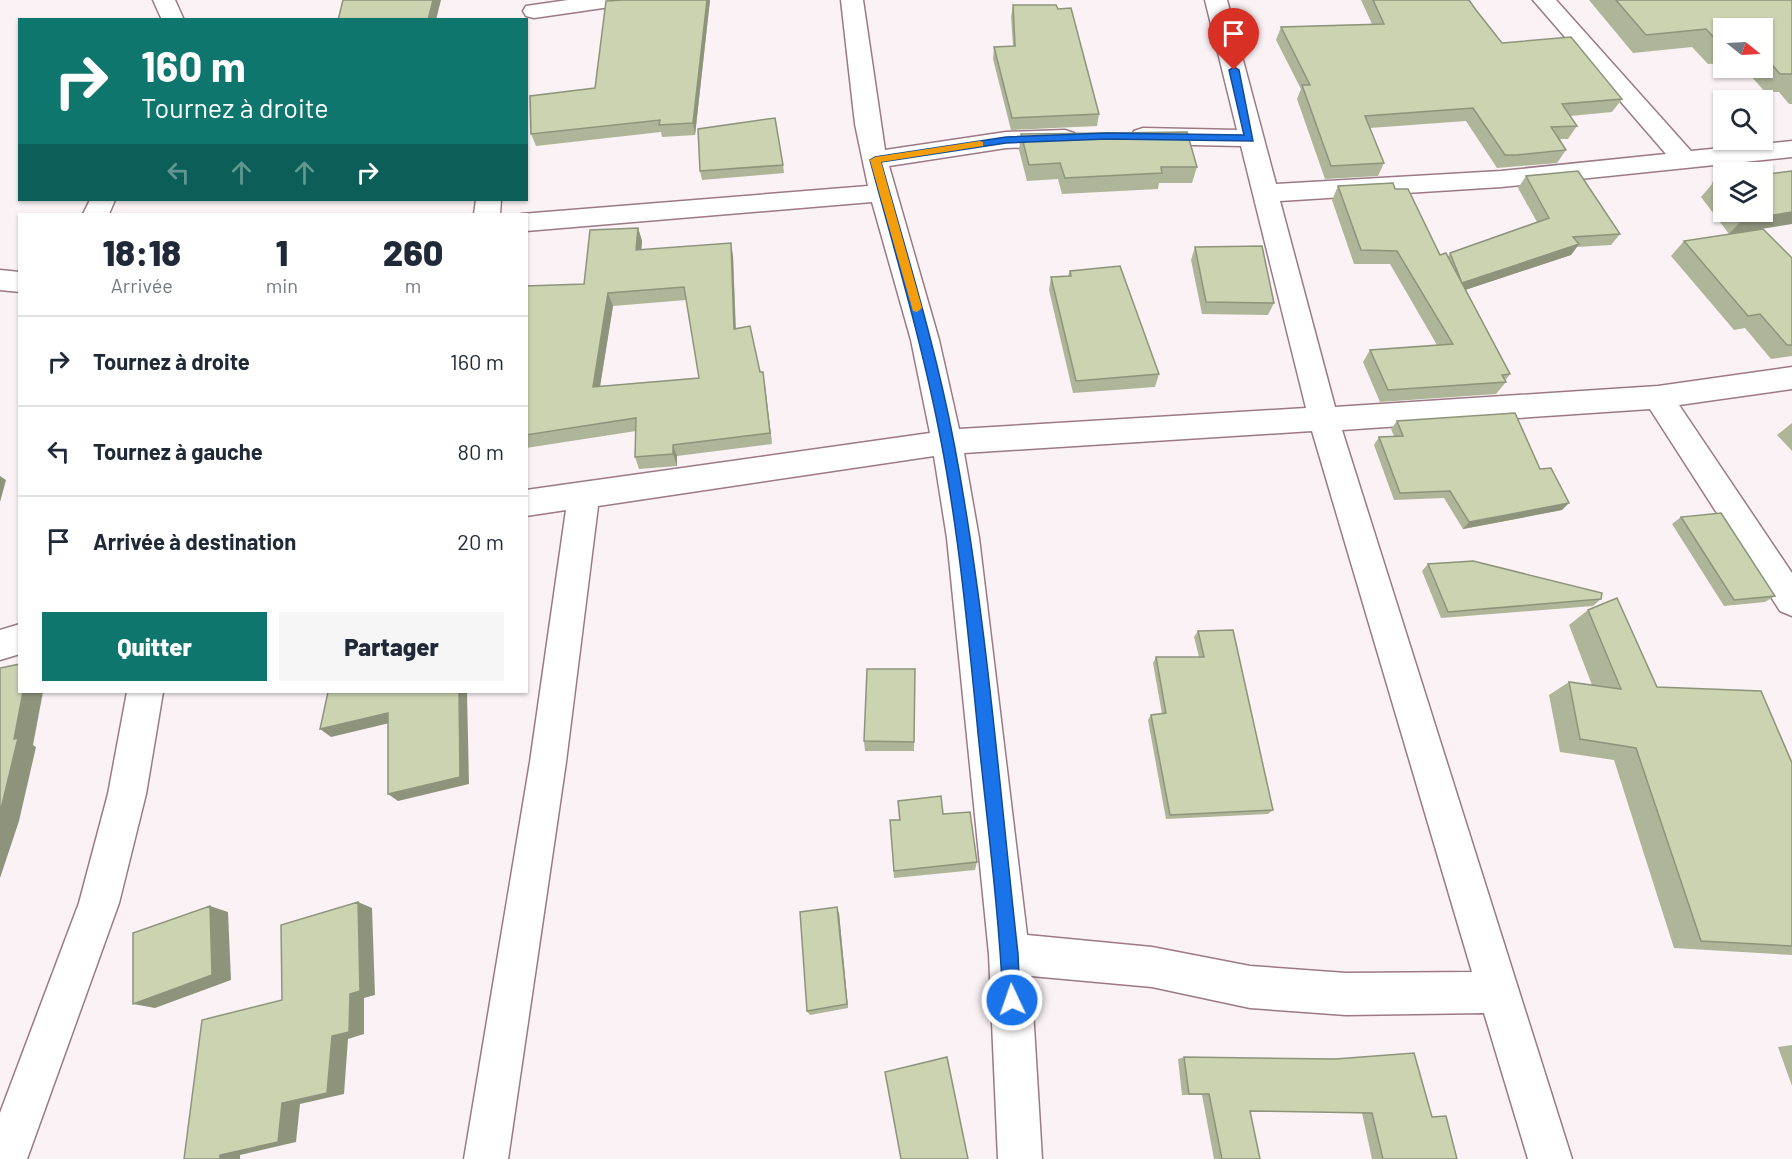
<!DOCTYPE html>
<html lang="fr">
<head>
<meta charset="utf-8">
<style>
  body { margin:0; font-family:Barlow,sans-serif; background:#f6f6f7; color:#1f2937; height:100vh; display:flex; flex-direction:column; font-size:22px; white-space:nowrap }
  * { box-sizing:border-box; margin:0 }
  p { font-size:20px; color:#747a83 }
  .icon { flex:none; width:33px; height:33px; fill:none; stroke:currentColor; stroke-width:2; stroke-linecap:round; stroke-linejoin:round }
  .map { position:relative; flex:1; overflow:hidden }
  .side { position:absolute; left:18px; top:213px; width:510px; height:480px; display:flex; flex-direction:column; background:#fff; border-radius:0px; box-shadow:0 2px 4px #0004 }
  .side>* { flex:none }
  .guide { position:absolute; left:18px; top:18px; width:510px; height:183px; border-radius:0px; box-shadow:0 2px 4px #0004; background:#0f766e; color:#fff; overflow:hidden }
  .needle { width:39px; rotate:108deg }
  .tools { position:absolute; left:1713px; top:18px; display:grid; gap:12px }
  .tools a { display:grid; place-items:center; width:60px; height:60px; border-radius:0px; background:#fff; box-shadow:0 2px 4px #0004; font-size:30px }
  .pin { position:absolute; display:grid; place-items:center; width:51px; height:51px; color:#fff; margin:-62px -26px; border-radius:50% 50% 50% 0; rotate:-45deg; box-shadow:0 0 6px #0007 }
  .pin .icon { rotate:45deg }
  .me { position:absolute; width:66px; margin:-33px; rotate:357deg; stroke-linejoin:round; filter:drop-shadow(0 0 4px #0008) }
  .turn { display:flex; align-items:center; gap:21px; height:126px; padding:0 24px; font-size:27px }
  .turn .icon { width:78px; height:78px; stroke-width:2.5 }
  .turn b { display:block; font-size:42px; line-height:51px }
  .lanes { display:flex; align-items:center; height:57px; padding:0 24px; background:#0003; justify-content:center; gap:30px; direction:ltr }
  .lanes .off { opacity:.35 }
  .eta { display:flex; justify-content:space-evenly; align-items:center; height:102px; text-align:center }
  .eta b { font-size:36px; font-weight:800; line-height:42px }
  .action { display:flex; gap:12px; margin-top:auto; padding:12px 24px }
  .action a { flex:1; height:69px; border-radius:0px; background:#0f766e; color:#fff; font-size:24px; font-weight:800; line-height:69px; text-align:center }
  .action a+a { background:#f6f6f7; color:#1f2937 }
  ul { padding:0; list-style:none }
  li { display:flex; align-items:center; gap:18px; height:90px; padding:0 24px; border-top:2px solid #e0e1e3 }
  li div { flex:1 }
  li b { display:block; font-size:22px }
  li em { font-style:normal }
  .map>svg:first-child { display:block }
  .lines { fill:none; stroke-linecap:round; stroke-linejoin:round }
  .street-casing { stroke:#9c7986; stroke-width:3 }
  .street { fill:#fff; fill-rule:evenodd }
  .wall { fill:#afb598; fill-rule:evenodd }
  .shaded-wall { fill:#8e947c }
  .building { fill:#cbd3b1; stroke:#8e947c; stroke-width:1.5; fill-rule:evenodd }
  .route { fill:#1a73e8; stroke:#114b97; stroke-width:1.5 }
  .slow { fill:#f59e0b }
</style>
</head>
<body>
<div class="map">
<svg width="1792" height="1159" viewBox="0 0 1792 1159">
  <rect width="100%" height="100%" fill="#faf2f5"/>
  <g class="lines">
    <defs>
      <path id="street" d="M 153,0 L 175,0 L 184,20 L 162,20 Z
        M 568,0 L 628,0 L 625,5 L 617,6 L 534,18 L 526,16 L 523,11 L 526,6 Z
        M 841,0 L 863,0 L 885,150 L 1006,132 L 1065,130 L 1074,133 L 1077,138 L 1074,143 L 1065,146 L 1006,148 L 889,166 L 939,340 L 959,429 L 1306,408 L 1241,146 L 1143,144 L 1134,141 L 1131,136 L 1134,131 L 1143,128 L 1237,130 L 1205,0 L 1227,0 L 1276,184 L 1501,171 L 1666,154 L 1533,0 L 1556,0 L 1691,151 L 1792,141 L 1792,157 L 1501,187 L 1280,201 L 1335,407 L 1658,386 L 1792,367 L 1792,389 L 1679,405 L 1792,573 L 1792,616 L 1780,611 L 1650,409 L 1342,430 L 1572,1159 L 1528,1159 L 1484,1013 L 1346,1015 L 1250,1008 L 1152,987 L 1031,976 L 1042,1159 L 998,1159 L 989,954 L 947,538 L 934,456 L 598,506 L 566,762 L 508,1159 L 464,1159 L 530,762 L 566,510 L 526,516 L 526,490 L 930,433 L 911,340 L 872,202 L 526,231 L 526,214 L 521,214 L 868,186 L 855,124 ZM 1312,431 L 1472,972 L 1346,973 L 1250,966 L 1152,947 L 1027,935 L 979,538 L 964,453 Z
        M 90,200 L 115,200 L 109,214 L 83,214 Z
        M 476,200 L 501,200 L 500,214 L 474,214 Z
        M 0,270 L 20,272 L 20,292 L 0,290 Z
        M 20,624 L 20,654 L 0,660 L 0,630 Z
        M 127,692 L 163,692 L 146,794 L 119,903 L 27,1159 L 0,1159 L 0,1113 L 79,903 L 108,794 Z"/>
    </defs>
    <use href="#street" class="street-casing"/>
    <use href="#street" class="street"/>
  </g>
  <path class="wall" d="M 710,0 L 695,135 L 662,137 L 661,132 L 536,146 L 531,134 L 595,88 Z
    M 1361,0 L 1469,0 L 1476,10 L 1502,43 L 1622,99 L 1612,112 L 1570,116 L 1577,126 L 1568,139 L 1560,139 L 1566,150 L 1557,163 L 1497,168 L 1466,121 L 1370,128 L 1384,163 L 1378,176 L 1325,179 L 1297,99 L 1301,89 L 1276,40 L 1281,27 L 1372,24 Z
    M 1589,0 L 1792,0 L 1792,104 L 1789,104 L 1779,92 L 1765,92 L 1744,68 L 1762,68 L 1762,28 L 1724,28 L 1724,63 L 1708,64 L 1692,47 L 1633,53 Z
    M 1013,5 L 1058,9 L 1099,114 L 1097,126 L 1011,130 L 993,59 L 994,47 L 1013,46 L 1011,17 Z
    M 1021,134 L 1197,167 L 1192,183 L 1159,183 L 1158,189 L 1062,194 L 1058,179 L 1027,181 L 1019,150 Z
    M 783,165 L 784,173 L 702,180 L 700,171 Z
    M 1526,176 L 1620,234 L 1611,245 L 1577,247 L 1571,255 L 1465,290 L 1510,374 L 1505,381 L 1506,382 L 1496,394 L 1380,402 L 1363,362 L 1370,350 L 1437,345 L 1390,264 L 1354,264 L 1332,200 L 1338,186 L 1395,189 L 1440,255 L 1448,257 L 1450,253 L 1537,222 L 1518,188 Z
    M 1724,181 L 1724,212 L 1762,212 L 1763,229 L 1792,258 L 1792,356 L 1771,359 L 1745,328 L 1734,330 L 1671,256 L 1684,241 L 1729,234 L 1701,197 L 1713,183 Z
    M 638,228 L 642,241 L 641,250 L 733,256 L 736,328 L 760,372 L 763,372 L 772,444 L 677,456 L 677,466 L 639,469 L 635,457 L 636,431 L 526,448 L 526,286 L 584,284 ZM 686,300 L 699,378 L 600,386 L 613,306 Z
    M 1195,247 L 1274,303 L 1268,315 L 1202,314 L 1191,260 Z
    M 1070,271 L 1159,374 L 1155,387 L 1073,393 L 1049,290 L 1051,277 L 1068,276 Z
    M 1397,421 L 1540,469 L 1562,510 L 1463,529 L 1444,498 L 1394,500 L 1374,445 L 1379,437 L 1394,436 L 1391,429 Z
    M 1792,423 L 1792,451 L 1777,435 Z
    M 1681,517 L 1775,596 L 1765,602 L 1724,606 L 1672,524 Z
    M 1428,564 L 1601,599 L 1593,606 L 1441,618 L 1422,571 Z
    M 1588,610 L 1657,687 L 1792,763 L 1792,955 L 1674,948 L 1614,760 L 1560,752 L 1549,695 L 1569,682 L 1592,685 L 1569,625 Z
    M 1198,631 L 1273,810 L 1268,814 L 1166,819 L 1148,720 L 1151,715 L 1162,714 L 1153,663 L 1156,657 L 1199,657 L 1194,637 Z
    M 915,669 L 914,751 L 865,751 L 864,741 Z
    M 898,801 L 943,814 L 977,862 L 975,870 L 894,878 L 890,820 L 899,820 Z
    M 839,913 L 848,1008 L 810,1015 L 807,1011 Z
    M 1792,1045 L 1792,1086 L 1778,1047 Z
    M 1184,1057 L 1432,1117 L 1457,1159 L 1372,1159 L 1362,1113 L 1250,1111 L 1260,1159 L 1214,1159 L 1202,1095 L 1182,1095 L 1178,1059 Z"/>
  <path class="shaded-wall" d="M 433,0 L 441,0 L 436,20 L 428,20 Z
    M 707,0 L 710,0 L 695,135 L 693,123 Z
    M 1792,212 L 1792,224 L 1729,234 L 1742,220 Z
    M 638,228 L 642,241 L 640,264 L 636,250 Z
    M 731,243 L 733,256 L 736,342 L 734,329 Z
    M 1579,244 L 1571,255 L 1453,294 L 1461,283 Z
    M 608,293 L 613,306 L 598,399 L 593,387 Z
    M 763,372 L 765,385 L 772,444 L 770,433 Z
    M 673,445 L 677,456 L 677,466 L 673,454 Z
    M 0,476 L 6,480 L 0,502 Z
    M 1569,503 L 1562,510 L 1463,529 L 1469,522 Z
    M 23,692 L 43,692 L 33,745 L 36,747 L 19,821 L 0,878 L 0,813 Z
    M 459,692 L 467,692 L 469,784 L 398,801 L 388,794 Z
    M 388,713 L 398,721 L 331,737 L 320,729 Z
    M 358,902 L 372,908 L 375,995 L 364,998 L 364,1034 L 348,1039 L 344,1094 L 300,1104 L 296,1142 L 240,1155 L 240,1159 L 220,1159 L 220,1155 L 282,1103 L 332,1036 L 350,994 Z
    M 210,906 L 228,912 L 231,980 L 155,1008 L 133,1004 Z
    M 837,907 L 839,913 L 848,1008 L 847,1004 Z"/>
  <path class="building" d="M 343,0 L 433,0 L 428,20 L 338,20 Z
    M 624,0 L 707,0 L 693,123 L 659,125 L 660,120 L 531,134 L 530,96 L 595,88 L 606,1 Z
    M 1373,0 L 1469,0 L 1476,10 L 1502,43 L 1571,37 L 1622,99 L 1562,104 L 1577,126 L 1551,127 L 1566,150 L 1516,155 L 1505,155 L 1473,108 L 1365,116 L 1384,163 L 1331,166 L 1302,85 L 1310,85 L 1281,27 L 1384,24 Z
    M 1616,0 L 1792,0 L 1792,74 L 1780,74 L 1762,53 L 1762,28 L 1724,28 L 1724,46 L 1722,46 L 1706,29 L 1646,35 Z
    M 1013,5 L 1056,5 L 1058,9 L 1071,8 L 1099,114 L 1012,118 L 994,47 L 1015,46 Z
    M 775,118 L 783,165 L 700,171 L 698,129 Z
    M 1187,132 L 1197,167 L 1161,167 L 1162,173 L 1065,178 L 1060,163 L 1029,165 L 1021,134 Z
    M 1578,171 L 1620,234 L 1573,237 L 1579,244 L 1462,283 L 1450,253 L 1549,218 L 1526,176 Z
    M 1792,171 L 1792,212 L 1742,220 L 1736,212 L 1762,212 L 1762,175 Z
    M 1724,181 L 1724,196 L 1713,183 Z
    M 1393,183 L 1395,189 L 1408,189 L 1440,255 L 1446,253 L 1510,374 L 1502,375 L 1506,382 L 1388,390 L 1370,350 L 1453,344 L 1397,251 L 1361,250 L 1338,186 Z
    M 638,228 L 636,250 L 731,243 L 734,329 L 750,326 L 760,372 L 763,372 L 770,433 L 673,445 L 673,454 L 635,457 L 636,418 L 526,435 L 526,286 L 584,284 L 590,230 ZM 684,287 L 699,378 L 593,387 L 608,293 Z
    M 1763,229 L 1792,258 L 1792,345 L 1787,345 L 1760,314 L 1748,316 L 1684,241 Z
    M 1262,246 L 1274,303 L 1206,302 L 1195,247 Z
    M 1120,266 L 1159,374 L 1076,381 L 1051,277 L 1071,276 L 1070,271 Z
    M 1515,413 L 1540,469 L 1551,468 L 1569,503 L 1469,522 L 1450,491 L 1400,493 L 1379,437 L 1403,436 L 1397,421 Z
    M 1721,513 L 1775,596 L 1734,600 L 1681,517 Z
    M 1473,561 L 1602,593 L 1601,599 L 1448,612 L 1428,564 Z
    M 1617,598 L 1657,687 L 1761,691 L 1792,763 L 1792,946 L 1701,941 L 1636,748 L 1580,739 L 1569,682 L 1621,689 L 1588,610 Z
    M 1233,630 L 1273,810 L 1170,815 L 1151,715 L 1166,713 L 1156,657 L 1204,657 L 1198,631 Z
    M 20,664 L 20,692 L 23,692 L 14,739 L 18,738 L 0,813 L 0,668 Z
    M 867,669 L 915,669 L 914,742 L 864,741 Z
    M 328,692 L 459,692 L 460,777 L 388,794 L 388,713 L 320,729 Z
    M 941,796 L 943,814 L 970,812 L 977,862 L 894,871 L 890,820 L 900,820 L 898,801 Z
    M 358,902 L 360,991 L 350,994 L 349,1032 L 332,1036 L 327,1093 L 282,1103 L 278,1142 L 220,1155 L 220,1159 L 184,1159 L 202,1020 L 282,1000 L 281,925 Z
    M 210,906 L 212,975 L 133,1004 L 133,933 Z
    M 837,907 L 847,1004 L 807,1011 L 800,912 Z
    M 1414,1053 L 1432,1117 L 1446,1116 L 1457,1159 L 1383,1159 L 1372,1113 L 1250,1111 L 1260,1159 L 1222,1159 L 1209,1094 L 1189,1094 L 1184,1057 L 1335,1059 Z
    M 947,1057 L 968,1159 L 901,1159 L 885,1072 Z"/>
  <path class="route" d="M 1234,67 L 1239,70 L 1253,141 L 1107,139 L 1006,143 L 881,162 C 907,255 936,348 954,443 C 986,611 999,784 1018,954 L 1020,1000 L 1018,1006 L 1012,1008 L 1006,1006 L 1003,1000 C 999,914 988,828 979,743 C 969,642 960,540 941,441 C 923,346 895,253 870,160 L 875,157 L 1006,137 L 1107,133 L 1244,135 L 1229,70 Z"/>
  <path class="slow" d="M 980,141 L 983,142 L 983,146 L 881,162 L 922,308 L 917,312 L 913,311 L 870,160 L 875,157 Z"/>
</svg>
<div class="tools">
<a><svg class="needle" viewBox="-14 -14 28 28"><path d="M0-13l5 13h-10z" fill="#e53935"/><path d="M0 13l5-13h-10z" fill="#747a83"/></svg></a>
<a><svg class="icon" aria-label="search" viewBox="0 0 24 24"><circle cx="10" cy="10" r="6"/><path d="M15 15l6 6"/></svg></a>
<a><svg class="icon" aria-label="layers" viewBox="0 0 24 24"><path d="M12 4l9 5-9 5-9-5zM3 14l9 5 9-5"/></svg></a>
</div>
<div class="pin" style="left:1234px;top:70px;background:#d93025"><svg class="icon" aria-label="arrive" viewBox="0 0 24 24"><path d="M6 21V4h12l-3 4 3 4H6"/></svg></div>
<svg class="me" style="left:1012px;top:1000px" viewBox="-20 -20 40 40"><circle r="17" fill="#1a73e8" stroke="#fff" stroke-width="3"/><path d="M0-11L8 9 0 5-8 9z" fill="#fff"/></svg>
<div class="guide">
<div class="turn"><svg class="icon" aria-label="right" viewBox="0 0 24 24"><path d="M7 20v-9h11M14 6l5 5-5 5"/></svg><div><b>160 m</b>Tournez à droite</div></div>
<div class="lanes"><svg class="icon off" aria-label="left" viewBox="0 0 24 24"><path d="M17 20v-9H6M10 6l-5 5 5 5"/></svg><svg class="icon off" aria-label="ahead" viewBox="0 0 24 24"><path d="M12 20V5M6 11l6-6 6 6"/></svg><svg class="icon off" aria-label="ahead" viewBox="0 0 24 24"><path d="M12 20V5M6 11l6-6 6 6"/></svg><svg class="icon" aria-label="right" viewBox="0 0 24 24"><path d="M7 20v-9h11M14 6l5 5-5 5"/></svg></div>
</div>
<section class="side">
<div class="eta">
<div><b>18:18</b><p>Arrivée</p></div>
<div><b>1</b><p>min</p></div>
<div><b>260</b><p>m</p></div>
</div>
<ul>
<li><svg class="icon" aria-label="right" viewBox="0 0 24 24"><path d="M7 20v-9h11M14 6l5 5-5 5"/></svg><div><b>Tournez à droite</b></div><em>160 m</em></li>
<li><svg class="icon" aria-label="left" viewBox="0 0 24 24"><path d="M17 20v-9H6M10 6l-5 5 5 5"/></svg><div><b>Tournez à gauche</b></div><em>80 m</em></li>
<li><svg class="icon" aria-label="arrive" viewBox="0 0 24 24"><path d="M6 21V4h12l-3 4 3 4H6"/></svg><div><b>Arrivée à destination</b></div><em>20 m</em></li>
</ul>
<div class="action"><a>Quitter</a><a>Partager</a></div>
</section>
</div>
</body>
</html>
